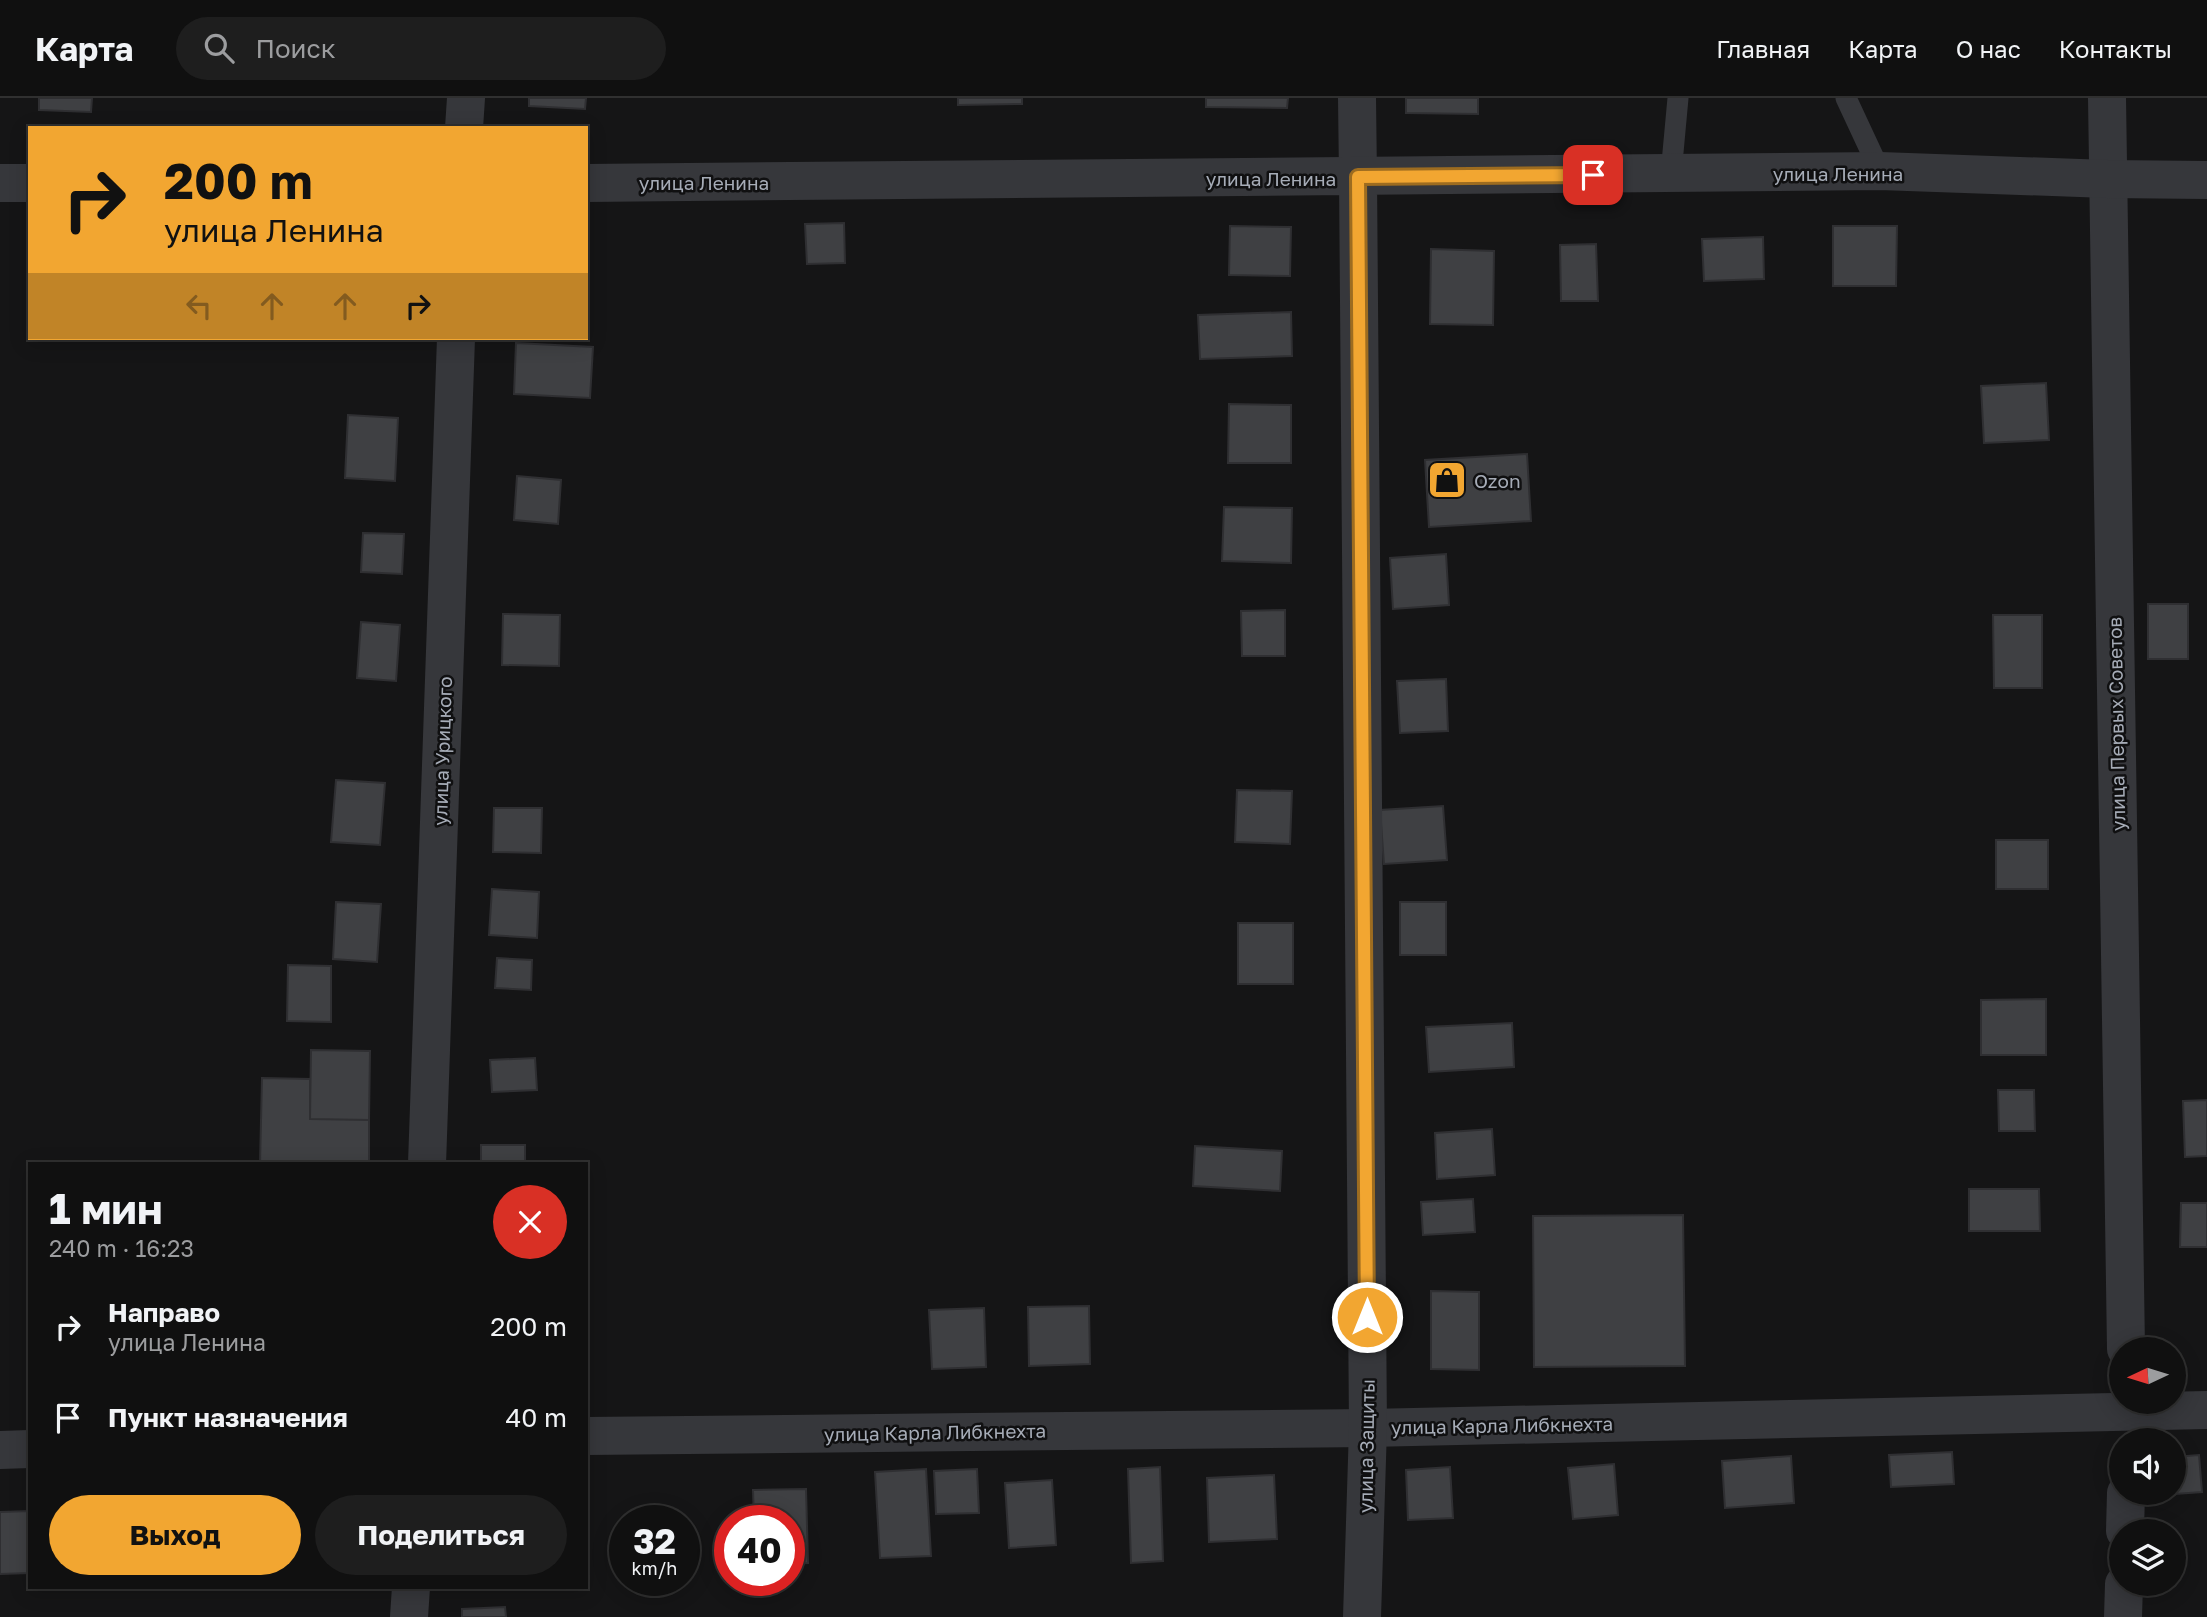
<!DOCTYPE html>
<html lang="ru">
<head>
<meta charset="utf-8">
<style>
  body { margin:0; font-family:"Golos Text",sans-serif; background:#1e1e1e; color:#f1f3f6; height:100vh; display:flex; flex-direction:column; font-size:26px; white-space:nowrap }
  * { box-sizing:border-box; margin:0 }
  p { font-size:23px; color:#9c9d9f }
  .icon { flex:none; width:38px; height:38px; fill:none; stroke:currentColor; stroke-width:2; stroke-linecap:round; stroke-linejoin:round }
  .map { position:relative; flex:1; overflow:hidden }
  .drawer { position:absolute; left:28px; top:1064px; width:560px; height:427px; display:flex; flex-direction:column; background:#101010; border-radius:0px; box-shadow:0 4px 18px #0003,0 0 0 2px #303030 }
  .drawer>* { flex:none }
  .guide { position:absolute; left:28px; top:28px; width:560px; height:214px; border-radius:0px; box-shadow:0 4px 18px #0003,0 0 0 2px #303030; background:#f2a631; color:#111; overflow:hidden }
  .needle { width:46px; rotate:266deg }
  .fabs { position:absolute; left:2109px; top:1239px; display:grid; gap:14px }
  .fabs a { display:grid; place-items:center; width:77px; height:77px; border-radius:50%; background:#101010; box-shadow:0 4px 18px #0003,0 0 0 2px #303030; font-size:35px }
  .speed { position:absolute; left:609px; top:1407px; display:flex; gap:14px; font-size:35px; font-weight:700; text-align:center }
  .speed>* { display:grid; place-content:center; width:91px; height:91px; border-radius:50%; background:#101010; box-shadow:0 4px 18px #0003,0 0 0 2px #303030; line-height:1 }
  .speed small { font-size:18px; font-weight:400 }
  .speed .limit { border:10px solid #d22; background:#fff; color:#111 }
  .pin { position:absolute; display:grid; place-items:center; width:60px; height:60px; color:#fff; margin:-30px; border-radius:14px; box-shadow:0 4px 10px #0006 }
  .me { position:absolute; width:77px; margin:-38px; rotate:0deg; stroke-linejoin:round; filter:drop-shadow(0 0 5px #0008) }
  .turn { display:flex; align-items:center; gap:24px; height:147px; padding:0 21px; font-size:32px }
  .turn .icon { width:91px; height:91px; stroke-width:2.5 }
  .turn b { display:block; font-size:49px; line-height:60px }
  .lanes { display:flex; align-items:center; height:66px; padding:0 21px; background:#0003; justify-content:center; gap:35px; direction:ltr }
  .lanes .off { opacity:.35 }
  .round { display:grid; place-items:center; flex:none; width:74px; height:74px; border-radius:37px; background:#1e1e1e }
  .headline { display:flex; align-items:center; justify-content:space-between; height:119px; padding:0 21px }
  h1 { font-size:42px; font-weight:700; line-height:52px }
  .action { display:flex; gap:14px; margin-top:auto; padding:14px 21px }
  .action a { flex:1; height:80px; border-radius:42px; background:#f2a631; color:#111; font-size:28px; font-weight:700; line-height:80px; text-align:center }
  .action a+a { background:#1e1e1e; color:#f1f3f6 }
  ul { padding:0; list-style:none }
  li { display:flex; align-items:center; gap:21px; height:91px; padding:0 21px }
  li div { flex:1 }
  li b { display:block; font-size:26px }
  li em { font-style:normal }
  header { display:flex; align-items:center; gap:42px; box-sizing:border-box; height:98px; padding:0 35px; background:#101010; border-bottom:2px solid #303030 }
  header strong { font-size:33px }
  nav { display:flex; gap:38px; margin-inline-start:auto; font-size:24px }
  .search { width:490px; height:63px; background:#1e1e1e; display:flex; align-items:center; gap:18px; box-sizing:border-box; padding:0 24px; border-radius:38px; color:#9c9d9f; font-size:26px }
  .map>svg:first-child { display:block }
  .building { fill:#3f4043; stroke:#2f2f32; stroke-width:2 }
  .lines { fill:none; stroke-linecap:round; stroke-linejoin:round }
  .service { stroke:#36373b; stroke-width:21 }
  .minor { stroke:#36373b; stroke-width:38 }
  .tertiary { stroke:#36373b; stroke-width:38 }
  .route-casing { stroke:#9d6c20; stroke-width:18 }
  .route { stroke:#f2a631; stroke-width:12 }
  .labels { text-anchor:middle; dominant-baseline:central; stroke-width:5; stroke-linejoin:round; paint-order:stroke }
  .street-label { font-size:19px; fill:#a6acb7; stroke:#101011 }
  .poi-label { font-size:19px; fill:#a6acb7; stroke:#101011; text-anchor:start }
</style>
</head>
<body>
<header>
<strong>Карта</strong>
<div class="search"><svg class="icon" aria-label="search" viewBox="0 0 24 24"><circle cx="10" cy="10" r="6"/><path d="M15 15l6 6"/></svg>Поиск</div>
<nav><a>Главная</a><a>Карта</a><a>О нас</a><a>Контакты</a></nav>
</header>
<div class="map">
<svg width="2207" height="1519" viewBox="0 0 2207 1519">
  <rect width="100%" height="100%" fill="#151516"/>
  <path class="building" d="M 39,0 L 92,0 L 91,14 L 39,12 Z
    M 529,0 L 586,0 L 585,11 L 529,8 Z
    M 958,0 L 1022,0 L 1022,6 L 958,7 Z
    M 1206,0 L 1288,0 L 1287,10 L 1206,9 Z
    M 1406,0 L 1478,0 L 1478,16 L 1406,15 Z
    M 844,125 L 845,165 L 807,166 L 805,126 Z
    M 1230,128 L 1291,129 L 1290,178 L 1229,177 Z
    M 1833,128 L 1897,128 L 1896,188 L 1833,188 Z
    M 1763,139 L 1764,181 L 1704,183 L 1702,141 Z
    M 1596,146 L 1598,203 L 1561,203 L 1560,147 Z
    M 1431,151 L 1494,153 L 1493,227 L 1430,226 Z
    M 1291,214 L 1292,258 L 1200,261 L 1198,217 Z
    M 516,245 L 593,249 L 590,300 L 514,296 Z
    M 2046,285 L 2049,342 L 1984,345 L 1981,288 Z
    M 1229,306 L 1291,307 L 1291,365 L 1228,365 Z
    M 348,317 L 398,320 L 395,383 L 345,380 Z
    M 1527,356 L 1531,423 L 1429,429 L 1425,362 Z
    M 517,378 L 561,382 L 558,426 L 514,422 Z
    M 1224,409 L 1292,410 L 1291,465 L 1222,463 Z
    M 363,435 L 404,436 L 402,476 L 361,474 Z
    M 1446,456 L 1449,507 L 1393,511 L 1390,460 Z
    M 2148,506 L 2188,506 L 2188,561 L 2148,561 Z
    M 1285,512 L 1285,558 L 1242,558 L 1241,513 Z
    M 503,516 L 560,517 L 559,568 L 502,567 Z
    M 1993,517 L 2042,517 L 2042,590 L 1994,590 Z
    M 361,524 L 400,527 L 396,583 L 357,580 Z
    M 1446,581 L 1448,633 L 1400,635 L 1397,583 Z
    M 336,682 L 385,685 L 380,747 L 331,744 Z
    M 1237,692 L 1292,693 L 1290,746 L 1235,744 Z
    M 1443,708 L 1447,762 L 1384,766 L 1380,712 Z
    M 494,710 L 542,710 L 541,755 L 493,754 Z
    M 1996,742 L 2048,742 L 2048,791 L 1996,791 Z
    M 492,791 L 539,794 L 537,840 L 489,837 Z
    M 336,804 L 381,806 L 377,864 L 333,861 Z
    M 1400,804 L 1446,804 L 1446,857 L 1400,857 Z
    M 1238,825 L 1293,825 L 1293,886 L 1238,886 Z
    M 497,860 L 532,862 L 531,892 L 495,890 Z
    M 288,867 L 331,868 L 331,924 L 287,923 Z
    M 2046,901 L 2046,957 L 1981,957 L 1981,902 Z
    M 1512,925 L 1514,969 L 1429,974 L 1426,929 Z
    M 311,952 L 370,953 L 369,1022 L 310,1021 Z
    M 535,960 L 537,992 L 492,994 L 490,962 Z
    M 262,980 L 310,981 L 310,1021 L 369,1022 L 369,1066 L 260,1066 Z
    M 1998,992 L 2034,992 L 2035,1033 L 1999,1033 Z
    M 2207,1002 L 2207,1058 L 2185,1059 L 2183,1003 Z
    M 1492,1031 L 1495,1077 L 1437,1081 L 1435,1035 Z
    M 481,1047 L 525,1047 L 525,1066 L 481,1066 Z
    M 1195,1048 L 1282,1053 L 1280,1093 L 1193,1088 Z
    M 1969,1091 L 2039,1091 L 2040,1133 L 1969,1133 Z
    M 1473,1101 L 1475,1134 L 1423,1137 L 1421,1104 Z
    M 2181,1105 L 2207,1105 L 2207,1149 L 2180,1149 Z
    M 1683,1117 L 1685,1268 L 1534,1269 L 1533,1118 Z
    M 1431,1193 L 1479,1194 L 1479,1272 L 1431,1271 Z
    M 1089,1208 L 1090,1266 L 1029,1268 L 1028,1209 Z
    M 984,1210 L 986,1269 L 932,1271 L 929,1212 Z
    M 1952,1354 L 1954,1386 L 1891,1389 L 1889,1357 Z
    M 2199,1357 L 2202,1394 L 2161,1397 L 2160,1395 L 2174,1395 L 2174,1359 Z
    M 1791,1358 L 1794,1405 L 1725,1410 L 1722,1363 Z
    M 1614,1366 L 1618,1417 L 1573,1421 L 1568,1370 Z
    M 1160,1369 L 1163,1463 L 1131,1465 L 1128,1371 Z
    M 1450,1369 L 1453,1420 L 1408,1422 L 1406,1372 Z
    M 926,1371 L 931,1458 L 880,1460 L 875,1374 Z
    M 977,1371 L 979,1415 L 936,1416 L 934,1373 Z
    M 1274,1377 L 1277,1441 L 1209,1444 L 1207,1380 Z
    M 1052,1382 L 1056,1447 L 1009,1450 L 1005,1385 Z
    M 806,1391 L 808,1465 L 789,1466 L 789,1423 L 754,1423 L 753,1392 Z
    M 30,1413 L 30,1475 L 0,1476 L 0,1414 Z
    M 505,1509 L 506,1519 L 462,1519 L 462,1511 Z"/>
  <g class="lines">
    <path class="service" d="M 1846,0 L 1880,73
      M 1671,76 L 1678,0"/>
    <path class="minor" d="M 1357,0 L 1358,79
      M 2107,0 L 2126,1251
      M 464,30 L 466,0
      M 427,1066 L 456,240
      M 586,1338 L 1368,1330 L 2207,1312
      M 0,1352 L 30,1351
      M 2125,1433 L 2126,1395
      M 409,1519 L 411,1489
      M 2123,1519 L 2124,1486"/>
    <path class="tertiary" d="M 1358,79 L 1368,1330 L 1362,1519
      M 0,85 L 30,85
      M 586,85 L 1880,73 L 2107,81 L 2207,82"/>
  </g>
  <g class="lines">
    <defs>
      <path id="route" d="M 1367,1219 L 1358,79 L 1593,77"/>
    </defs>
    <use href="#route" class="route-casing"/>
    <use href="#route" class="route"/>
  </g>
  <defs>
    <symbol id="shop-square" viewBox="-11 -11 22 22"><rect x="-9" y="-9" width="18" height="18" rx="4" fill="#f2a631" stroke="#101011"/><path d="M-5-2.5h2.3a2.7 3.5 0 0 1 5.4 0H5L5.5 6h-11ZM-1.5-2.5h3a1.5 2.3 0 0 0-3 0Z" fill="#111"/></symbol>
  </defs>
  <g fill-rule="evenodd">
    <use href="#shop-square" x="1425" y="360" width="44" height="44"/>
  </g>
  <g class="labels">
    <g class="street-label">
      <text x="1838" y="75">улица Ленина</text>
      <text x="1271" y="80">улица Ленина</text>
      <text x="704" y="84">улица Ленина</text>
      <text transform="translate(2116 626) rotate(-91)">улица Первых Советов</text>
      <text transform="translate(442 653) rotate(-88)">улица Урицкого</text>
      <text transform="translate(1502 1327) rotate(-1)">улица Карла Либкнехта</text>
      <text transform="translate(935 1334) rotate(-1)">улица Карла Либкнехта</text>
      <text transform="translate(1366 1348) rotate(-89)">улица Защиты</text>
    </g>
    <g class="poi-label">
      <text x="1474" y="382">Ozon</text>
    </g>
  </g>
</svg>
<div class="fabs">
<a><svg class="needle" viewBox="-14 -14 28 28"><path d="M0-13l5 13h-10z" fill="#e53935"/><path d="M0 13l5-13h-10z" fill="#9c9d9f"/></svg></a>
<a><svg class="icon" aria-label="sound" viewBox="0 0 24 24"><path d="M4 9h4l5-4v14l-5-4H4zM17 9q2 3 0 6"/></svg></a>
<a><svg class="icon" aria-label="layers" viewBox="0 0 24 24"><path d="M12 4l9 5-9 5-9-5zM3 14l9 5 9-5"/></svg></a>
</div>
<div class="speed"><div>32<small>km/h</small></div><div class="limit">40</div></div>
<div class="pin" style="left:1593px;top:77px;background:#d93025"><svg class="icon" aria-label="arrive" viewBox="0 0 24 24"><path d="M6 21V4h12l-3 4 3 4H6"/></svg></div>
<svg class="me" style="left:1367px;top:1219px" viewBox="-20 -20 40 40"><circle r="17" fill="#f2a631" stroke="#fff" stroke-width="3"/><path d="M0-11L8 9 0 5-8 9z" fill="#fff"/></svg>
<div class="guide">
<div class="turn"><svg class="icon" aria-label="right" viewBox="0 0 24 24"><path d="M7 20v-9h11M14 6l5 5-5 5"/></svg><div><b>200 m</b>улица Ленина</div></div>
<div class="lanes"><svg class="icon off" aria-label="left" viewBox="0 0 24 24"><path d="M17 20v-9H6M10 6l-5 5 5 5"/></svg><svg class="icon off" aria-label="ahead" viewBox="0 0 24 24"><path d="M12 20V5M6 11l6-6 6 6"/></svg><svg class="icon off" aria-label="ahead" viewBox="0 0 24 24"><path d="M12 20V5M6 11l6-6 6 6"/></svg><svg class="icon" aria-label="right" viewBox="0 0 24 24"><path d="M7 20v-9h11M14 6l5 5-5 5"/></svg></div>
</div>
<section class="drawer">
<div class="headline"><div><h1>1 мин</h1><p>240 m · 16:23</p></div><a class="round" style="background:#d93025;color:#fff"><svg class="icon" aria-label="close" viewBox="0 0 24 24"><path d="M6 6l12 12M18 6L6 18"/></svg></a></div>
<ul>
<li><svg class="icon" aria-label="right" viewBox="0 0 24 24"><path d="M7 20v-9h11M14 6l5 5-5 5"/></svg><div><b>Направо</b><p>улица Ленина</p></div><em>200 m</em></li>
<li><svg class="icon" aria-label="arrive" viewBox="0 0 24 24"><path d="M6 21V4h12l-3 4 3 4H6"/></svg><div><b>Пункт назначения</b></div><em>40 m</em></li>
</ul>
<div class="action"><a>Выход</a><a>Поделиться</a></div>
</section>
</div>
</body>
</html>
